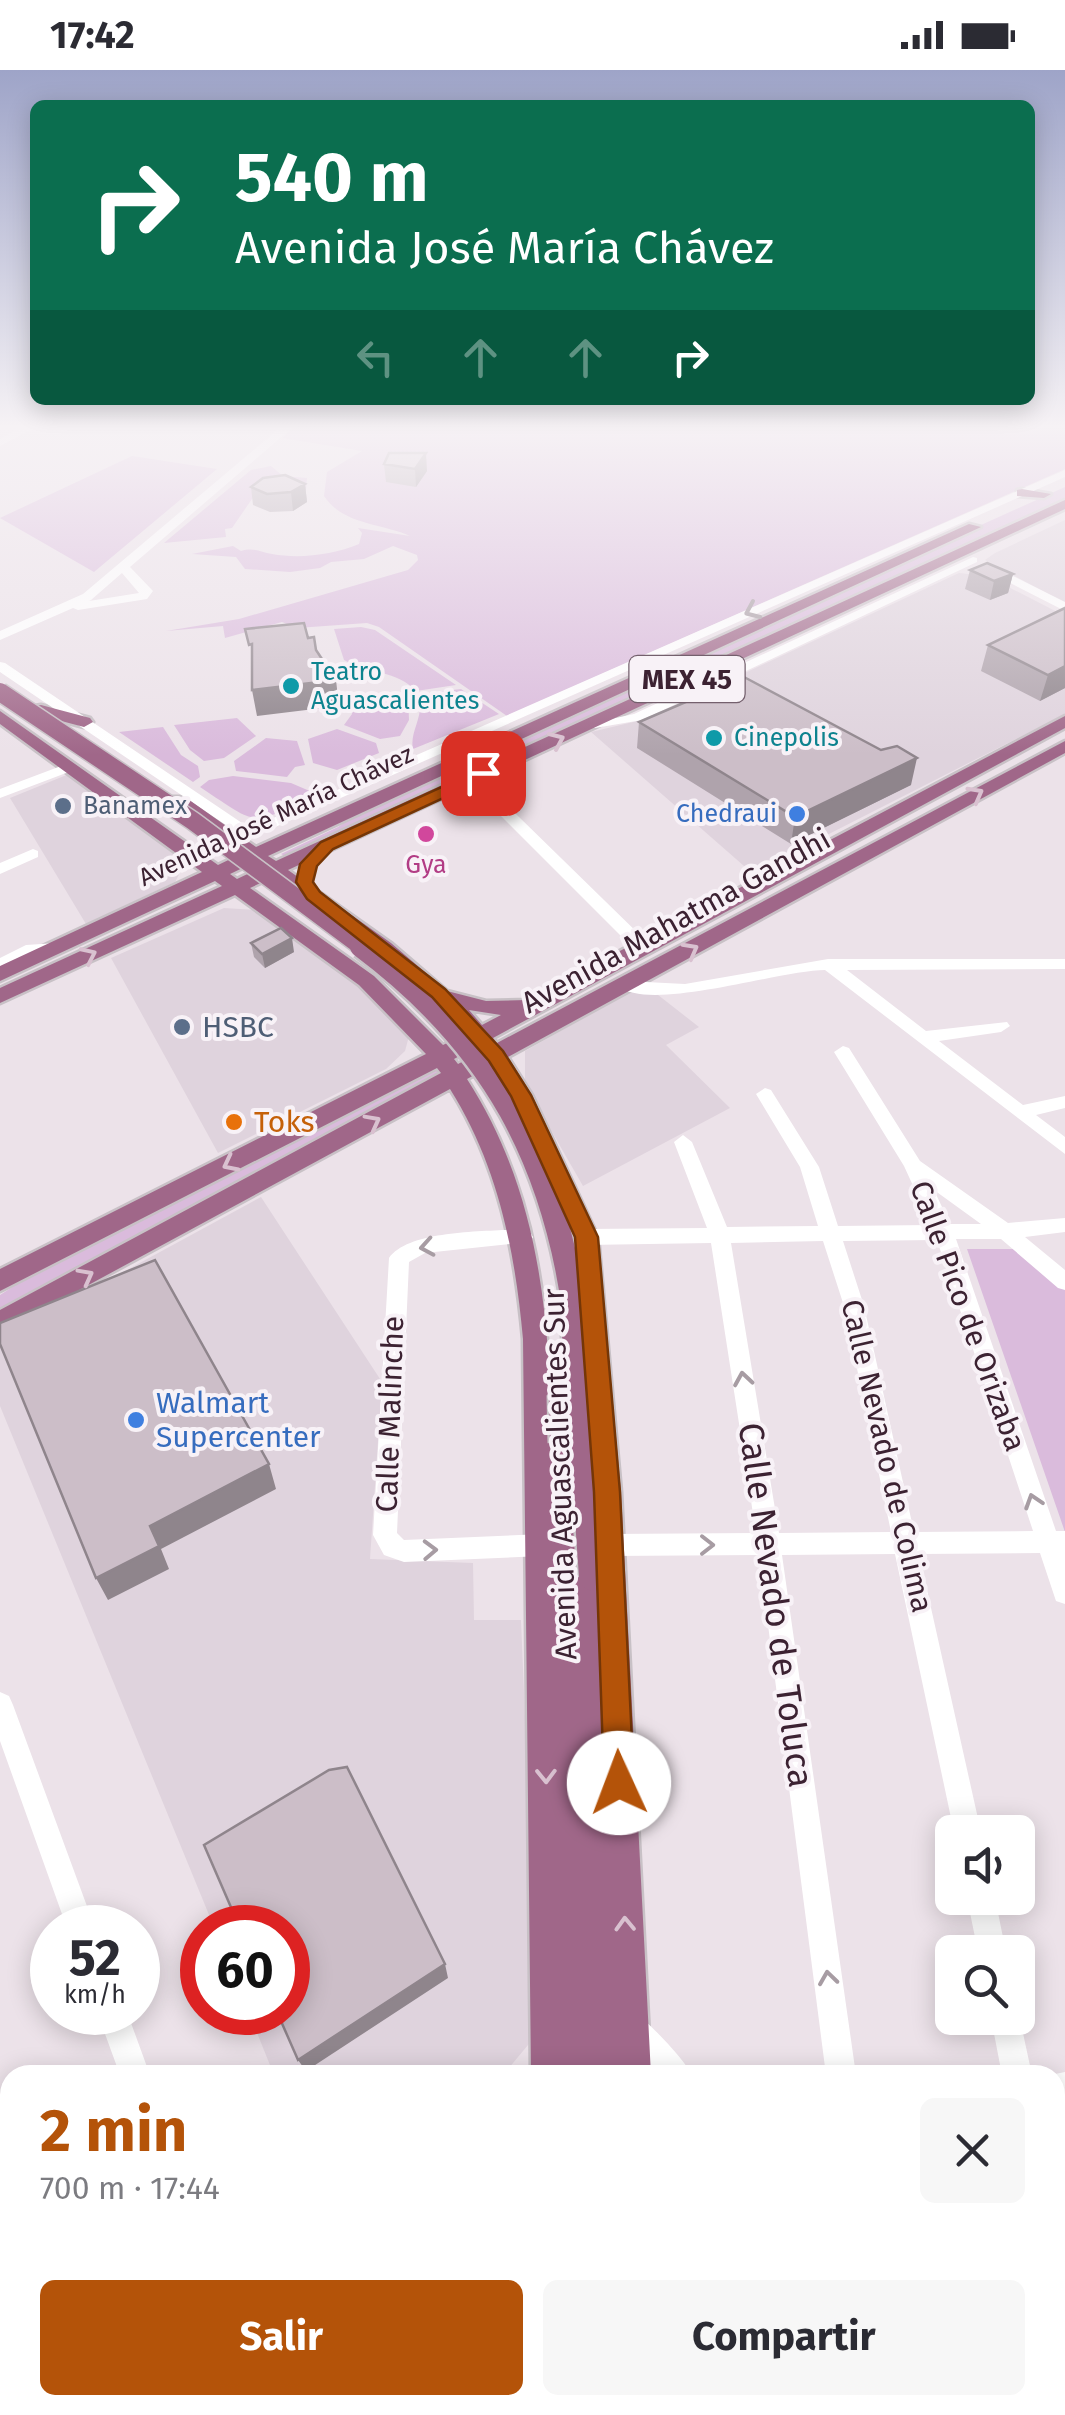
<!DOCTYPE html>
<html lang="es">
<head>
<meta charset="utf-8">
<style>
  body { margin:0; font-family:"Fira Sans",sans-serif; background:#f7f7f7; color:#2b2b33; height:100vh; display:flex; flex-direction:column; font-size:38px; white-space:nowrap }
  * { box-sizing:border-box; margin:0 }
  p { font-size:32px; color:#7c7c81 }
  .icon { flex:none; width:55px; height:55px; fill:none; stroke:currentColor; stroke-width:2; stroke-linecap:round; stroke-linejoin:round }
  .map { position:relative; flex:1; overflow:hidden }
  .side { position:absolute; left:0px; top:1995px; width:1065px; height:350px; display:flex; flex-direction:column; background:#fff; border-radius:30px 30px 0 0; box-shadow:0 5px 25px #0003 }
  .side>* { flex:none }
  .top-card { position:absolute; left:30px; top:30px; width:1005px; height:305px; border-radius:15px; box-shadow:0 5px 25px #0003; background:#0b6e4f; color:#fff; overflow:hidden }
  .buttons { position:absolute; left:935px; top:1745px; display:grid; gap:20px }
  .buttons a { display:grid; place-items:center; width:100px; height:100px; border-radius:15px; background:#fff; box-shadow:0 5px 25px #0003; font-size:50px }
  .speed { position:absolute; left:30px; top:1835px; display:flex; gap:20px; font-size:50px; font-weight:700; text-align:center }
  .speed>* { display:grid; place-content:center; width:130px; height:130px; border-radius:50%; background:#fff; box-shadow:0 5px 25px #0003; line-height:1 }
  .speed small { font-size:25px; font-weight:400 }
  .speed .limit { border:15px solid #d22; background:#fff; color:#111 }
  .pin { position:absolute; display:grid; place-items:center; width:85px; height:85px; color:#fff; margin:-42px; border-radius:20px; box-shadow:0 5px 15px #0006 }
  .me { position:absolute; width:110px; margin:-55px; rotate:358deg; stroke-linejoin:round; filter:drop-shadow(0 0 8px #0008) }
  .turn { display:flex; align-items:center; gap:35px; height:210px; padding:0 40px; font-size:45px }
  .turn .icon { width:130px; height:130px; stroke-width:2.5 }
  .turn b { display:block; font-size:70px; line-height:85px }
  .lanes { display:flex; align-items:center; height:95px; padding:0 40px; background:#0003; justify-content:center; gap:50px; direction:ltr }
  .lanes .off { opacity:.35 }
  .round { display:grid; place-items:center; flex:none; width:105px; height:105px; border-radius:15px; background:#f7f7f7 }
  .headline { display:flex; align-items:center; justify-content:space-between; height:170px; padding:0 40px }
  h1 { font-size:60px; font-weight:700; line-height:75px; color:#b45309 }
  .action { display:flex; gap:20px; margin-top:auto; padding:20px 40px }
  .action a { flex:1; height:115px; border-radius:15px; background:#b45309; color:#fff; font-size:40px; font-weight:700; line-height:115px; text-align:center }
  .action a+a { background:#f7f7f7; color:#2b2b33 }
  .status { display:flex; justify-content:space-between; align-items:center; height:70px; padding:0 50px; background:#fff; direction:ltr }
  .status svg { height:28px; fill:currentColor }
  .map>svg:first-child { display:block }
  .built { fill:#dfd3dd }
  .green { fill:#dabbdc }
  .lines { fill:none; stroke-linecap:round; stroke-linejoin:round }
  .major-casing { stroke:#c8c1c6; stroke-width:5 }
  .minor { fill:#fff; fill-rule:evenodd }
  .major { fill:#a06789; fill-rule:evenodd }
  .major-bridge-far2-casing { stroke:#c8c1c6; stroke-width:21; stroke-linecap:butt }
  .major-bridge-far1-casing { stroke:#c8c1c6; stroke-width:29; stroke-linecap:butt }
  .major-bridge-casing { stroke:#c8c1c6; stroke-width:35; stroke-linecap:butt }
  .major-bridge-far2 { stroke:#a06789; stroke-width:18 }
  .major-bridge-far1 { stroke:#a06789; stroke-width:24 }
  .major-bridge { stroke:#a06789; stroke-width:30 }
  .wall { fill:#afa3ac }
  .shaded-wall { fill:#8f858c }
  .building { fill:#ccbec8; stroke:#8f858c; stroke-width:2.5 }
  .oneway { stroke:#a79ca3 }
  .oneway2 { stroke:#d9c1d0 }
  .route { fill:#b45309; stroke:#753606; stroke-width:2.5 }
  .culture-dot { fill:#0f9aa8; stroke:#f8f2f7; stroke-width:4 }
  .service-dot { fill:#5c6f8a; stroke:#f8f2f7; stroke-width:4 }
  .shop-dot { fill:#3f7fe0; stroke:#f8f2f7; stroke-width:4 }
  .hotel-dot { fill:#d1479c; stroke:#f8f2f7; stroke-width:4 }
  .food-dot { fill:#e8710a; stroke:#f8f2f7; stroke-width:4 }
  .labels { text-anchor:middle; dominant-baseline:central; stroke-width:8; stroke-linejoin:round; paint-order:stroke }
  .far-culture-label { font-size:25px; fill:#0d838f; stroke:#f8f2f7; text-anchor:start }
  .far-service-label { font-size:25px; fill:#4e5e75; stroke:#f8f2f7; text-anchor:start }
  .far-shop-label { font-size:25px; fill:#366cbe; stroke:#f8f2f7; text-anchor:end }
  .far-street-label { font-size:25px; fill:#3c2232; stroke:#f8f2f7 }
  .far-hotel-label { font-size:25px; fill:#b23c85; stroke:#f8f2f7 }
  .shield { fill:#f8f2f7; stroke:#74606d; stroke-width:2.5 }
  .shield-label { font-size:28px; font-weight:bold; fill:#3c2232 }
  .street-label { font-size:30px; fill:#3c2232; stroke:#f8f2f7 }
  .service-label { font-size:30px; fill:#4e5e75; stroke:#f8f2f7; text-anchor:start }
  .food-label { font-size:30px; fill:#c56008; stroke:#f8f2f7; text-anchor:start }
  .shop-label { font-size:30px; fill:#366cbe; stroke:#f8f2f7; text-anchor:start }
  .near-street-label { font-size:35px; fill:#3c2232; stroke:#f8f2f7 }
</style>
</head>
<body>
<div class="status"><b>17:42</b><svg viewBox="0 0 49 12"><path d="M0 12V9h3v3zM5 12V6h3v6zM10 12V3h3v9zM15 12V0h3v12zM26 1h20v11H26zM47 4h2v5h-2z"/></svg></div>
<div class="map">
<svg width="1065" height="2345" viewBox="0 0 1065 2345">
  <rect width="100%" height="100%" fill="#ece2e9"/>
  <path class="built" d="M 1065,450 L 1065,533 L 985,490 L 995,483 Z
    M 959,503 L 987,506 L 1065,546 L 1065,644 L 752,803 L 591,662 L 646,649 Z
    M 69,704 L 187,790 L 175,812 L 86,854 L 10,728 Z
    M 224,838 L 256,840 L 380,931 L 409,966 L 405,981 L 386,999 L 218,1083 L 111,888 Z
    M 644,914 L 699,957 L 666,975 L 730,1038 L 583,1116 L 525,1015 L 525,981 Z
    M 261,1127 L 382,1312 L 370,1489 L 473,1493 L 474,1550 L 521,1550 L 538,1963 L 503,2005 L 274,2005 L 249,1943 L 288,1942 L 288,1858 L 214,1857 L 0,1336 L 0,1269 Z
    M 412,2335 L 544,2335 L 545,2345 L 416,2345 Z
    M 687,2335 L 905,2335 L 907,2345 L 688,2345 Z"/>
  <path class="green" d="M 296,356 L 1065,356 L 1065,399 L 507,646 L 379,557 L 367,553 L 297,558 L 282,552 L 225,568 L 223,556 L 166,561 L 239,549 L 408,500 L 418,490 L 417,485 L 393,476 L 364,489 L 331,492 L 320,498 L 290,502 L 245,499 L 236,487 L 192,484 L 233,476 L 241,481 C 254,477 260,482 272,484 C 299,489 333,485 359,474 L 362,463 L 358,458 L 410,466 C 381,453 343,455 324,426 L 327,402 L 362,381 L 282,368 Z
    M 132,386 L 217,399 L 94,502 L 0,448 Z
    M 271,396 L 283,406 L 307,408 L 306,420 L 254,426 L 232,458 L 225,459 L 226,467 L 164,473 L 251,400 Z
    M 1065,417 L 1065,431 L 488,696 L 481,690 L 519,673 L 535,657 Z
    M 361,557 L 375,560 L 456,615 L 416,621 C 398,601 367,603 344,590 L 334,559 Z
    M 461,619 L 499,644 L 413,679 C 409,661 426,645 418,624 Z
    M 408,626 L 409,650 L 400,666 L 380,669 L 344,655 L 352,644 L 351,634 Z
    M 237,648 L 256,666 L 224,688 L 204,691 L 190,680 L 174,655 Z
    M 163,657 L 181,685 L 198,696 L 200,707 L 193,712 L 119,662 Z
    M 337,659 L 376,673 L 379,683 L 337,700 L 313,693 L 308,669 Z
    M 266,668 L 297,671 L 305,695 L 295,697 L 287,707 L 236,701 L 234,691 Z
    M 459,691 L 465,710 L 290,789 L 281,784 L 338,757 L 384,726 Z
    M 233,706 L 291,713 L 312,722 L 312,728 C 248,756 259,756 200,717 L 209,710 Z
    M 432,994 L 440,999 L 436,1005 L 0,1245 L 0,1225 L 28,1207 Z
    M 967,1179 L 1018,1179 L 1065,1219 L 1065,1462 Z
    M 1055,2312 L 1059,2312 L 1065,2345 L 950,2345 L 960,2335 L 1055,2335 Z"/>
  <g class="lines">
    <defs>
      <path id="major" d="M 1022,419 L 1051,424 L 1044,428 L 1017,426 L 1017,420 Z
        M 1065,430 L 1065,439 L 288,800 L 391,873 L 447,921 L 486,931 L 527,930 L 1065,646 L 1065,658 L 493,968 L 497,973 L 1065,671 L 1065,683 L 508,987 L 532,1025 L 598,1167 L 621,1422 L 651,2005 L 531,2005 L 523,1269 C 515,1181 498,1095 450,1019 L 0,1263 L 0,1240 L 441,1003 L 437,998 L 0,1221 L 0,1199 L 426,984 L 359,915 L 235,825 L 0,933 L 0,918 L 222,816 L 215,811 L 0,911 L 0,896 L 202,802 L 0,654 L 0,641 L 218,795 L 241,784 L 173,735 L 173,727 L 185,727 L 256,777 L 969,454 L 981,457 L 268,786 L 276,791 ZM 253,793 L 260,798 L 237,809 L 230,804 ZM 273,807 L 377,883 L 465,964 L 443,975 L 374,906 L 250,818 ZM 469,940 L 501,945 L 482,955 ZM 476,977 L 481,982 L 458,994 L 454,989 ZM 491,996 L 510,1026 L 574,1167 L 595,1502 L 582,1508 L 579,1373 L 575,1364 L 565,1361 L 555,1364 L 552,1371 C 549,1242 539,1121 467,1009 Z
        M 41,635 L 90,648 L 93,652 L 84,657 L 35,644 L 35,636 Z
        M 536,2335 L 680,2335 L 681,2345 L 536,2345 Z"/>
    </defs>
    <use href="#major" class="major-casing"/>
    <path class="minor" d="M 24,356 L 38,356 L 0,376 L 0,369 Z
      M 228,356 L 238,356 L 238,357 L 233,360 Z
      M 282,356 L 294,356 L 130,497 L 153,521 L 147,529 L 78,540 L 73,538 L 0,570 L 0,561 L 83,524 ZM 122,503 L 139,523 L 89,531 L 91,530 Z
      M 1065,400 L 1065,407 L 264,762 L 233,760 L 0,602 L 0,592 L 5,593 L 242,753 L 262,753 Z
      M 973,487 L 977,488 L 977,492 L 642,650 L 595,658 L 588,654 L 634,644 Z
      M 987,493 L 1065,532 L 1065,541 L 983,499 L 981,497 Z
      M 69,693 L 76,697 L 74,700 L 0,728 L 0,719 Z
      M 472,705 L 477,706 L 647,872 L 647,880 L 635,880 L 467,712 L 465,709 Z
      M 33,779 L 38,781 L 38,787 L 0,804 L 0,793 Z
      M 56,873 L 64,878 L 62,882 L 35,884 L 0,899 L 0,888 L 26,875 Z
      M 1065,889 L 1065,899 L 847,900 L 926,961 L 1007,952 L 1010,956 L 1001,962 L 939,971 L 1023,1035 L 1065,1026 L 1065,1038 L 1036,1045 L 1065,1067 L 1065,1084 L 825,900 C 780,900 650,943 618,916 L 626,911 L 685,914 L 828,889 Z
      M 843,976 L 849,978 L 920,1091 L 1008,1153 L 1065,1148 L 1065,1162 L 1025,1167 L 1065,1200 L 1065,1220 L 1058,1218 L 1001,1169 L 956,1169 L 1056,1461 L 1065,1461 L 1065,1534 L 1056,1531 L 1040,1483 L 919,1484 L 981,1762 L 954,1762 L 895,1484 L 782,1485 L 856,2005 L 826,2005 L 759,1485 L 609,1486 L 601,1483 L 597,1475 L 601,1467 L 609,1464 L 756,1463 L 711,1173 L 586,1175 L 579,1172 L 576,1167 L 579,1162 L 586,1159 L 707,1158 L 674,1072 L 683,1065 L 692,1072 L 727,1157 L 818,1156 L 800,1097 L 756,1024 L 765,1018 L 771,1020 L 819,1097 L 838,1156 L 931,1155 L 904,1096 L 834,982 ZM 934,1120 L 981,1154 L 950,1154 ZM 937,1170 L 1033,1461 L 914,1462 L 864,1236 L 843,1171 ZM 823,1171 L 844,1236 L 891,1462 L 779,1463 L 731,1173 Z
      M 523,1159 L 530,1162 L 533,1167 L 530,1172 L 425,1183 L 409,1192 L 397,1463 L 404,1470 L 542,1464 L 550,1467 L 554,1475 L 550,1483 L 542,1486 L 404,1492 L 384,1485 L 373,1465 L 389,1188 C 410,1159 488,1162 523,1159 Z
      M 0,1622 L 9,1626 L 13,1635 L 95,1858 L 67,1858 L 0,1671 Z
      M 967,1828 L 995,1828 L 1006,1882 L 978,1882 Z
      M 1018,1940 L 1032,2005 L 1002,2005 L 991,1948 L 1018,1948 Z
      M 97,1942 L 127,1942 L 150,2005 L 120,2005 Z
      M 635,1944 C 647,1949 687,1993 692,2005 L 653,2005 L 649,2002 L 620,1959 L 625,1949 Z
      M 1065,2002 L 1065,2032 L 1055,2033 L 1055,2005 L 1050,2005 Z
      M 0,2044 L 10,2044 L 10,2074 L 0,2074 Z
      M 1055,2063 L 1065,2063 L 1065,2095 L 1055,2095 Z
      M 1055,2119 L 1065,2123 L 1065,2201 L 1055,2197 Z
      M 233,2335 L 267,2335 L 270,2345 L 236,2345 Z"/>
    <use href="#major" class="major"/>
    <defs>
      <path id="major-bridge-far2" d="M 0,622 L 193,751 L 365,879"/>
      <path id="major-bridge-far1" d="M 362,876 C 493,974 556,1091 576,1253"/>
      <path id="major-bridge" d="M 576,1251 L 594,1506
        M 564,1325 L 565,1373"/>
    </defs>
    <use href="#major-bridge-far2" class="major-bridge-far2-casing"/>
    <use href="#major-bridge-far1" class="major-bridge-far1-casing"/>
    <use href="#major-bridge" class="major-bridge-casing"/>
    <use href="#major-bridge-far2" class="major-bridge-far2"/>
    <use href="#major-bridge-far1" class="major-bridge-far1"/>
    <use href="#major-bridge" class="major-bridge"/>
  </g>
  <path class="wall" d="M 384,394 L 427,401 L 416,417 L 386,412 Z
    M 305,414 L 307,432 L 293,441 L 270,442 L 253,435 L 251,417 Z
    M 970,500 L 1013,504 L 1008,523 L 990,530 L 965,519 Z
    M 1065,538 L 1065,618 L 1040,631 L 981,601 L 988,575 Z
    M 639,652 L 911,715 L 791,774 L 637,678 Z
    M 251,873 L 294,882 L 265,898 L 254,887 Z"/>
  <path class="shaded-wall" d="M 426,383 L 427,401 L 416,417 L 415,399 Z
    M 305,414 L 307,432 L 293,441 L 291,422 Z
    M 1013,504 L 1008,523 L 990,530 L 994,511 Z
    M 1065,596 L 1065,618 L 1040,631 L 1048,605 Z
    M 336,610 L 339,636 L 257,646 L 252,620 Z
    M 917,688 L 911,715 L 791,774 L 795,747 Z
    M 292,868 L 294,882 L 265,898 L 262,884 Z
    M 269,1394 L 276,1419 L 161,1479 L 169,1499 L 108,1530 L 96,1508 L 150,1456 Z
    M 445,1894 L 448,1908 L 306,2001 L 298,1990 Z"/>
  <path class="building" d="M 389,383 L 426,383 L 415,399 L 384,394 Z
    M 285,405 L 305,414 L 291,422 L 267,424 L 251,417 L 263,408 Z
    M 987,493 L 1013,504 L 994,511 L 970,500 Z
    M 1065,538 L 1065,596 L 1048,605 L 988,575 Z
    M 304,553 L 308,568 L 314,567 L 316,580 L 336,610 L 252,620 L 252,574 L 249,575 L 245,559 Z
    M 744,607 L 881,680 L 897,676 L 917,688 L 795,747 L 639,652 Z
    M 281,858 L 292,868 L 262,884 L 251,873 Z
    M 155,1190 L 269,1394 L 150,1456 L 159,1476 L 96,1508 L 0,1274 L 0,1253 Z
    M 347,1697 L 445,1894 L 298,1990 L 277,1942 L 288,1942 L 288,1858 L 240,1858 L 204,1775 L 329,1700 Z"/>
  <defs><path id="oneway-chevron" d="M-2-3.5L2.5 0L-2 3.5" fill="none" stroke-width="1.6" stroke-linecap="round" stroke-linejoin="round" transform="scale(2.5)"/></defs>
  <g class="oneway">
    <use href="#oneway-chevron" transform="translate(752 541) rotate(156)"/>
    <use href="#oneway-chevron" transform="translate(427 1177) rotate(170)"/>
    <use href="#oneway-chevron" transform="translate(743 1309) rotate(-99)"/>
    <use href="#oneway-chevron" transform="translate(1033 1431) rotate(-108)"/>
    <use href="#oneway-chevron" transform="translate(707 1475)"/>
    <use href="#oneway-chevron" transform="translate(430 1480) rotate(-2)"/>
    <use href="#oneway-chevron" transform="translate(828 1908) rotate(-98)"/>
  </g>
  <g class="oneway2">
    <use href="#oneway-chevron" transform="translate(557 670) rotate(-24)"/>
    <use href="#oneway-chevron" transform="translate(976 724) rotate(-29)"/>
    <use href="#oneway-chevron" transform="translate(691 880) rotate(-29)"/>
    <use href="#oneway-chevron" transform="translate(89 885) rotate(-25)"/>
    <use href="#oneway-chevron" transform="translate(373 1052) rotate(-28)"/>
    <use href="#oneway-chevron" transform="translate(230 1094) rotate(153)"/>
    <use href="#oneway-chevron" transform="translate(86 1206) rotate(-28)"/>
    <use href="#oneway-chevron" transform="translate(546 1706) rotate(89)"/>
    <use href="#oneway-chevron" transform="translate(625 1854) rotate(-92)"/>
  </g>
  <linearGradient id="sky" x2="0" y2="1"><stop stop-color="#9ea4c8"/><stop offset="0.52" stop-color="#f6f2f5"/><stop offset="1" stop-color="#f6f2f5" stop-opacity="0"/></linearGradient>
  <rect width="1065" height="685" fill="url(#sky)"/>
  <path class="route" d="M 483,698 L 489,700 L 489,707 L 333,779 L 317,796 L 313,812 L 320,822 L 445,919 L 503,981 L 531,1025 L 598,1167 L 620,1422 L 634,1713 L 630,1724 L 619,1728 L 608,1724 L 604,1713 L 594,1422 L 575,1167 L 511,1026 L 489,991 L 432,927 L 307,829 L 296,812 L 300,794 L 321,772 Z"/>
  <g class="culture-dot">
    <circle cx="291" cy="616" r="10"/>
    <circle cx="714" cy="668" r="10"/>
  </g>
  <g class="service-dot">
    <circle cx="63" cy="736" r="10"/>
    <circle cx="182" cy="957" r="10"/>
  </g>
  <g class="shop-dot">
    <circle cx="797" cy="744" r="10"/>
    <circle cx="136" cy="1350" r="10"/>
  </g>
  <circle class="hotel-dot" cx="426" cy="764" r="10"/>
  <circle class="food-dot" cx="234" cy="1052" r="10"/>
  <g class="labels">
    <g class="far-culture-label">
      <text x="311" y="602">Teatro<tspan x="311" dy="29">Aguascalientes</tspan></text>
      <text x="734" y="668">Cinepolis</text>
    </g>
    <g class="far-service-label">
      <text x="83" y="736">Banamex</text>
    </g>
    <g class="far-shop-label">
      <text x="777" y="744">Chedraui</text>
    </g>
    <g class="far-street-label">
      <text transform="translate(276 746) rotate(-25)">Avenida José María Chávez</text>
    </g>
    <g class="far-hotel-label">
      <text x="426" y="795">Gya</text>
    </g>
    <rect class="shield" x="629.5" y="586" width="115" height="46" rx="8"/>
    <g class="shield-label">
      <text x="687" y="609">MEX 45</text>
    </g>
    <g class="street-label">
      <text transform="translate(676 851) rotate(-29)">Avenida Mahatma Gandhi</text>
      <text transform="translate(968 1246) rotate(70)">Calle Pico de Orizaba</text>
      <text transform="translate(390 1344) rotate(-88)">Calle Malinche</text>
      <text transform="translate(887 1386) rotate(77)">Calle Nevado de Colima</text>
      <text transform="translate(560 1404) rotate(-92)">Avenida Aguascalientes Sur</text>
    </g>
    <g class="service-label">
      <text x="202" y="957">HSBC</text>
    </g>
    <g class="food-label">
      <text x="254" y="1052">Toks</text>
    </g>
    <g class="shop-label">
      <text x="156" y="1333">Walmart<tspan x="156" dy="34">Supercenter</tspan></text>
    </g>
    <g class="near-street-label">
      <text transform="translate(776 1535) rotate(82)">Calle Nevado de Toluca</text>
    </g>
  </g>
</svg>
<div class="buttons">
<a><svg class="icon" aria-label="sound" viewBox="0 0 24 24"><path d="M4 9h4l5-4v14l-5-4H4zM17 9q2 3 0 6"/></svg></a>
<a><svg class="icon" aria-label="search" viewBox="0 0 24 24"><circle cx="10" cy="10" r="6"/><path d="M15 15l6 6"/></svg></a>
</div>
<div class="speed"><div>52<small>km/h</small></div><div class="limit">60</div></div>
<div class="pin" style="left:483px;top:703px;background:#d93025"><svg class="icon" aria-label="arrive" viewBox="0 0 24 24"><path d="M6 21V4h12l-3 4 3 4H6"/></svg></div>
<svg class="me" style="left:619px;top:1713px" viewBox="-20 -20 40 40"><circle r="19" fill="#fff"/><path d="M0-13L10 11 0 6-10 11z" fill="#b45309"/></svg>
<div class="top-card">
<div class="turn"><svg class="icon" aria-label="right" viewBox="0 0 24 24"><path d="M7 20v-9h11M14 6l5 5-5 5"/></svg><div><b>540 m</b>Avenida José María Chávez</div></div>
<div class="lanes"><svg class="icon off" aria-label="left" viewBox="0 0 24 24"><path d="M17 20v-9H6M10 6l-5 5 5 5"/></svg><svg class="icon off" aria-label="ahead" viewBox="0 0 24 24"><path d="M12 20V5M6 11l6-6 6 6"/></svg><svg class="icon off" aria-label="ahead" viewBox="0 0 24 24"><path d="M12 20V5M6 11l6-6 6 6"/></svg><svg class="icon" aria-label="right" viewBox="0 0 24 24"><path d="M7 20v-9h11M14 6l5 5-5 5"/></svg></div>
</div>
<section class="side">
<div class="headline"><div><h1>2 min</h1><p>700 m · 17:44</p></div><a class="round"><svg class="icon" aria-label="close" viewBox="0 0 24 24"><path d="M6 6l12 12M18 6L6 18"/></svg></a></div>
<div class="action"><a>Salir</a><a>Compartir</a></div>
</section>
</div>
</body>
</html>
